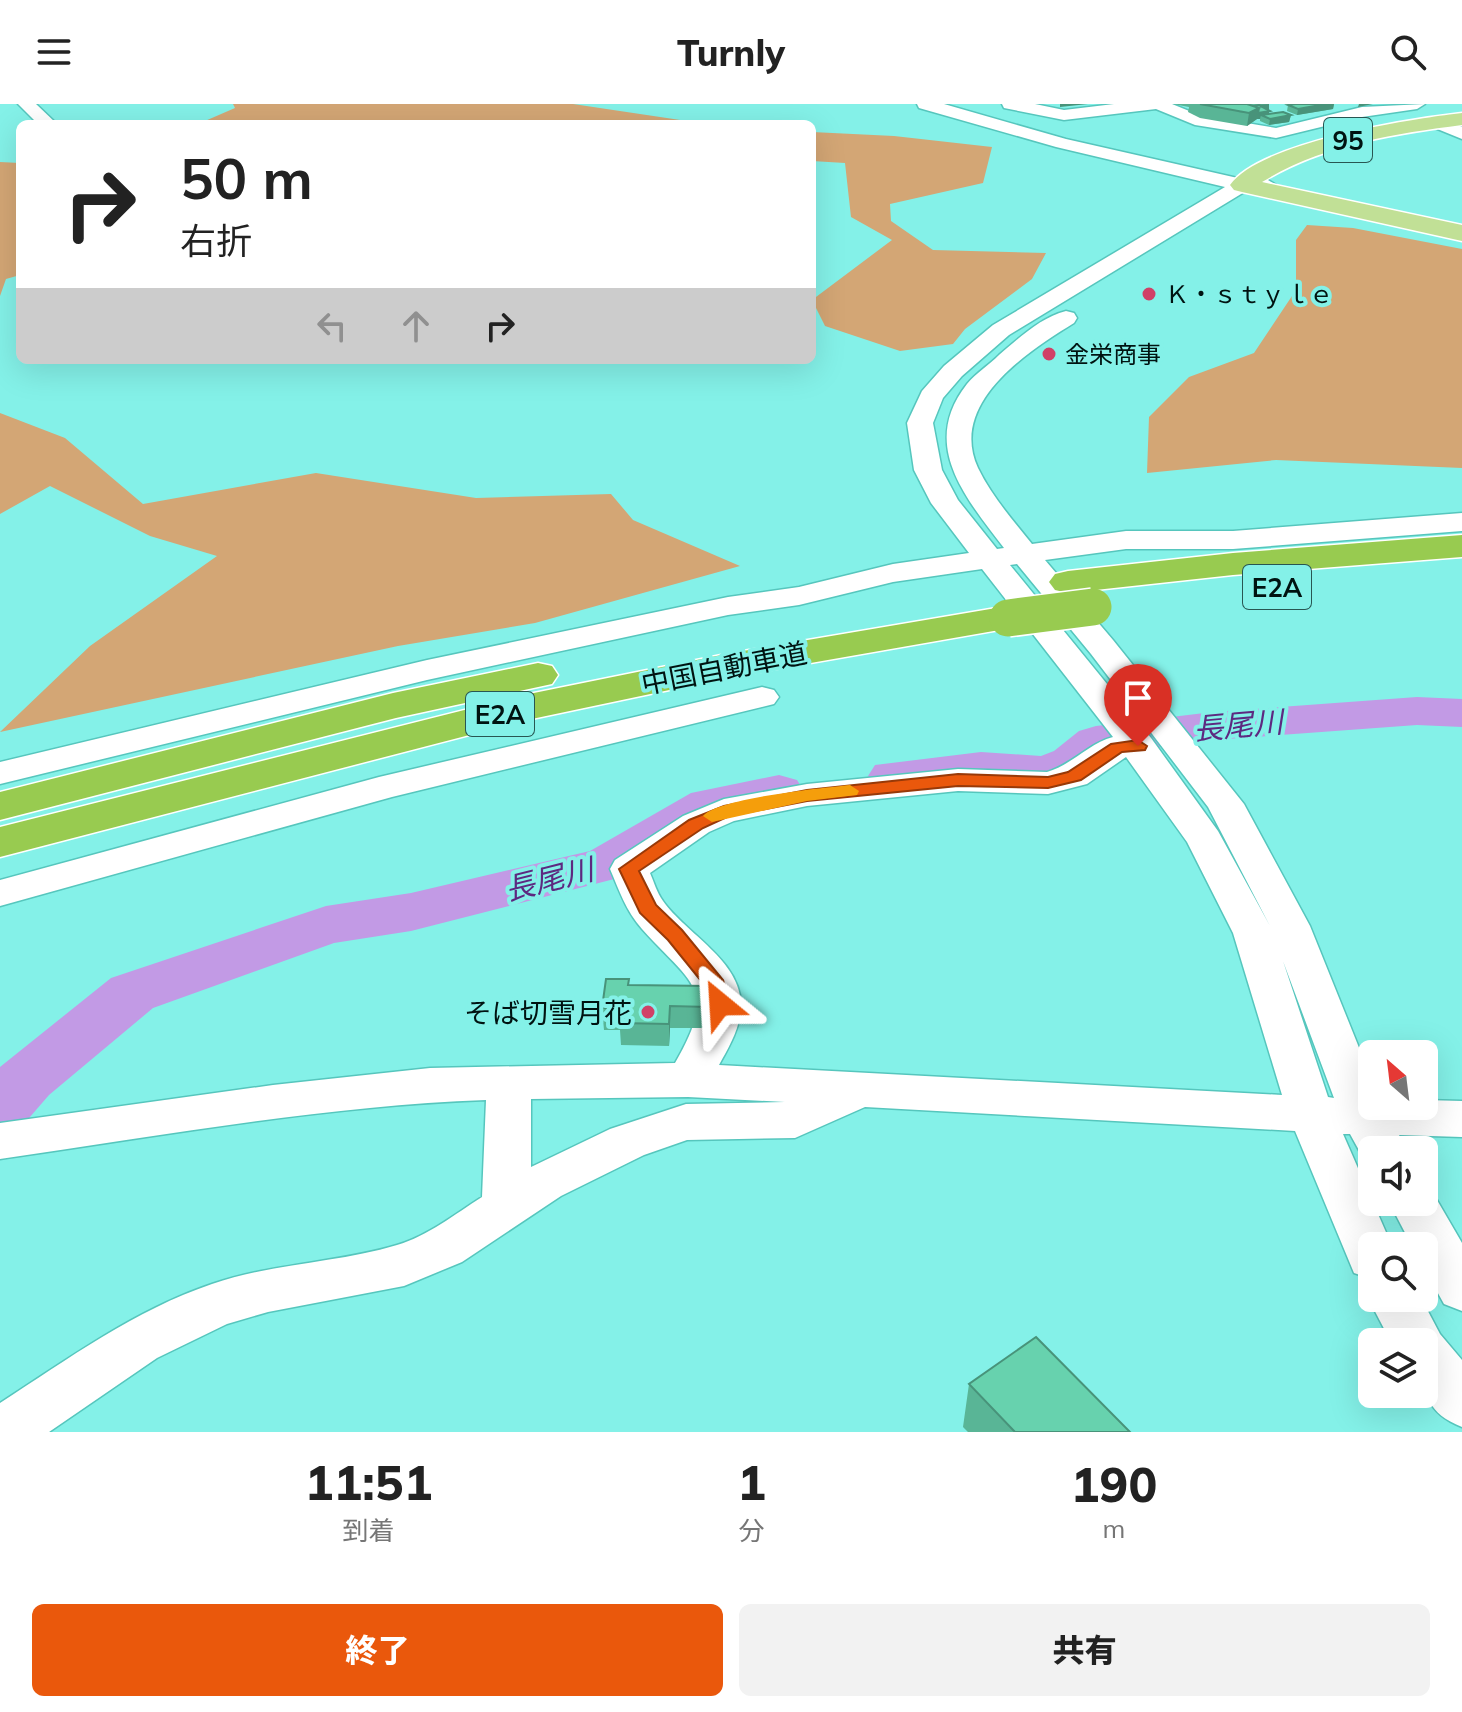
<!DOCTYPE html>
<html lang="ja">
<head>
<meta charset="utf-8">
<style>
  body { margin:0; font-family:Mulish,"Noto Sans JP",sans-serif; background:#f2f2f2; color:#222; height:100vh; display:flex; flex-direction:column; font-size:30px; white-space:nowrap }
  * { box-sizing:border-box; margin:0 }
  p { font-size:26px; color:#767676 }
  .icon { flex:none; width:44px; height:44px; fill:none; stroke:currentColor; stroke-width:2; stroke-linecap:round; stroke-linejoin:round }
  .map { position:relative; height:1328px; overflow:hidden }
  .sheet { display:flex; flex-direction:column; background:#fff; flex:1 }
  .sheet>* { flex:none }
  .banner { position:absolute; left:16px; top:16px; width:800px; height:244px; border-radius:12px; box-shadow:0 8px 32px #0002; background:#fff; color:#222; overflow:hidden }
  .needle { width:52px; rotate:332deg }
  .fabs { position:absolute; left:1358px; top:936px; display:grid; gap:16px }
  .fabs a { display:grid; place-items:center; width:80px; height:80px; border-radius:12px; background:#fff; box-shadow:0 8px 32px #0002; font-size:40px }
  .pin { position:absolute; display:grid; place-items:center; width:68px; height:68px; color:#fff; margin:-82px -34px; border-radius:50% 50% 50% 0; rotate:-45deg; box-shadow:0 0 8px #0007 }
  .pin .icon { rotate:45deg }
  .me { position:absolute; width:88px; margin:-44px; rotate:333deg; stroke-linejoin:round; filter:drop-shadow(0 0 6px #0008) }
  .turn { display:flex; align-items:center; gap:28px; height:168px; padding:0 32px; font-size:36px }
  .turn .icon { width:104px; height:104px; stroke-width:2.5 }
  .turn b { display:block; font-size:56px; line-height:68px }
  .lanes { display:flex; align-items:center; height:76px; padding:0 32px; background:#0003; justify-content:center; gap:40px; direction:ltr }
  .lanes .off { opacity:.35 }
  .eta { display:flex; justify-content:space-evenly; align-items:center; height:136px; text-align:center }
  .eta b { font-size:48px; font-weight:800; line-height:56px }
  .cta { display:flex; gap:16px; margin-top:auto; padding:16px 32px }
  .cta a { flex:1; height:92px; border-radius:12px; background:#ea580c; color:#fff; font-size:32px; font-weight:800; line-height:92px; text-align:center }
  .cta a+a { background:#f2f2f2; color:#222 }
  header { display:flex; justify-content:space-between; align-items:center; height:104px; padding:0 32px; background:#fff; font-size:36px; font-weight:800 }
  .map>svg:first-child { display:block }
  .green { fill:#d3a675 }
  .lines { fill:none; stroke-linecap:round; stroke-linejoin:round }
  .river { fill:#c29ae5; fill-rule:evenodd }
  .minor-casing { stroke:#56c6bd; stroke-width:3 }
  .major-casing { stroke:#fff; stroke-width:3 }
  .highway-casing { stroke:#fff; stroke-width:3 }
  .minor { fill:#fff; fill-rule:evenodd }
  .major { fill:#c1e096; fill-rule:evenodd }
  .highway { fill:#98cb50; fill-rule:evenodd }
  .highway-bridge-casing { stroke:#fff; stroke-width:40; stroke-linecap:butt }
  .highway-bridge { stroke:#98cb50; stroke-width:37 }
  .wall { fill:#59b596 }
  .shaded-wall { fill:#48937a }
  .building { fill:#67d2ae; stroke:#48937a; stroke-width:2 }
  .route { fill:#ea580c; stroke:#983908; stroke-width:2 }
  .slow { fill:#f59e0b }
  .poi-dot { fill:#d04167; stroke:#84f1e8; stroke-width:3 }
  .labels { text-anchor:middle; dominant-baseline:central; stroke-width:8; stroke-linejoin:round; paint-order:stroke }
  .far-poi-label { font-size:24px; fill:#001311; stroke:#84f1e8; text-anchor:start }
  .shield { fill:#84f1e8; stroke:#285652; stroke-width:2 }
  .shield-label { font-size:26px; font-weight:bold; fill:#001311 }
  .street-label { font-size:28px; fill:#001311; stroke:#84f1e8 }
  .poi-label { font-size:28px; fill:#001311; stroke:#84f1e8; text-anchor:end }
  .water-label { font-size:30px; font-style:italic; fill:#5d2980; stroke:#84f1e8 }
</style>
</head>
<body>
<header><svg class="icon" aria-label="menu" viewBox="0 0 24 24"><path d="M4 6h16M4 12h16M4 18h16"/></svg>Turnly<svg class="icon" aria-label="search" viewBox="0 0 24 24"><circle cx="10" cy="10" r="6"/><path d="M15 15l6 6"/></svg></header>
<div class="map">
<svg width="1462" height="1328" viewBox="0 0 1462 1328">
  <rect width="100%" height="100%" fill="#84f1e8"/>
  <path class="green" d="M 233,0 L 573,0 L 707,20 L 198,20 L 235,4 Z
    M 812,28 L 894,32 L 992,43 L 983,79 L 890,100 L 891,117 L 933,146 L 1046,149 L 1032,175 L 965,225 L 953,240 L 900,247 L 825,222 L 812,196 L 892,136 L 851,113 L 845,59 L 812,57 Z
    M 0,58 L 20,59 L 20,171 L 6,175 L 0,192 Z
    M 1307,121 L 1353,124 L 1462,145 L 1462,364 L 1276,356 L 1147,369 L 1149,313 L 1189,273 L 1254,249 L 1296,186 L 1296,136 Z
    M 0,309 L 65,334 L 143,400 L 316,369 L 476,394 L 611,390 L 633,416 L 740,462 L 535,519 L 398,542 L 0,628 L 90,542 L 217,452 L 150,432 L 50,382 L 0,410 Z"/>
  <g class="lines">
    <path class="river" d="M 1417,593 L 1462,595 L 1462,623 L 1417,621 L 1213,636 L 1111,650 L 1090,669 L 1045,682 L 981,678 L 893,687 L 875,683 L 868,672 L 875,661 L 981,648 L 1041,652 L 1054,647 L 1079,627 L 1096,622 L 1213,608 Z
      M 779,671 L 797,676 L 804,687 L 797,698 L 724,713 L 626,772 L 411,827 L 334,839 L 153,904 L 49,991 L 23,1021 L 0,1028 L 0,963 L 111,874 L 326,802 L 411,789 L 590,747 L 691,689 Z"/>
    <defs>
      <path id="minor" d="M 18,0 L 36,0 L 57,20 L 38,20 Z
        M 917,0 L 944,0 L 1066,35 L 1242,75 L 1268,76 L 1278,82 L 1268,88 L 1246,87 L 1009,231 L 962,272 L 943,294 L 933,319 L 942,366 L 958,396 L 997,445 L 1004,444 C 966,394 919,341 967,280 C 976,269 989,261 999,251 C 1018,235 1041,213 1066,207 L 1074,209 L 1077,214 L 1074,219 C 1027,248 948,299 978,364 C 992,393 1013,416 1032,440 L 1126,427 L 1233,427 L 1462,409 L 1462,427 L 1233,445 L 1126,445 L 1045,456 L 1113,536 L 1244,700 L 1310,822 L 1372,976 L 1372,1002 L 1424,1002 L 1424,996 L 1462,997 L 1462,1033 L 1399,1031 L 1407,1046 L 1372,1046 L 1372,1061 L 1366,1059 L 1350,1030 L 1343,1030 L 1392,1142 L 1372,1142 L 1372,1175 L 1354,1169 L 1295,1027 L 865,1003 L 795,1034 L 687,1036 L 644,1051 L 561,1092 L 462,1158 L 404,1182 L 268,1208 L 227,1220 L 157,1254 L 49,1328 L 0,1328 L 0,1299 C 68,1255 135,1206 212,1180 C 273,1159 338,1159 397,1141 C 428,1132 455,1110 482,1093 L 486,996 C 323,1002 161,1032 0,1055 L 0,1019 L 273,981 L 430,964 L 675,959 C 719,883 691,880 642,825 C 626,807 619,786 610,765 L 615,756 L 683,712 L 724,695 L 807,680 L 958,665 L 1047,668 C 1072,661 1089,639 1113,633 L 982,465 L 893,478 L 799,501 L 728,511 L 427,576 L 0,680 L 0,658 L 427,556 L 728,493 L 799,483 L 893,460 L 969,449 L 931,399 L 914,366 L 907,319 L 922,287 L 944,262 L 993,221 L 1225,83 L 1056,43 L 919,4 ZM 1017,460 L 1091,550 L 1208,703 L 1270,822 L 1218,727 L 1151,634 L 1010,461 ZM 1126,653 L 1187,738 L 1233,829 L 1282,991 L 719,961 C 729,943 740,924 741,904 C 743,857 686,830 663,797 C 657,789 654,778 650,769 L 709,728 L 734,717 L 807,702 L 958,687 L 1048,690 L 1087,680 ZM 1283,857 L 1334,994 L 1328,993 ZM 688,993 L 785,998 L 686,1000 L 610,1025 L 531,1063 L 531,995 Z
        M 1002,0 L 1035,0 L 1064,6 L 1114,0 L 1172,0 L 1199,11 L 1276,24 L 1362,3 L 1425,0 L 1417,5 L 1362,13 L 1276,34 L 1195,21 L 1156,5 L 1064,16 L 1004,4 Z
        M 1436,13 L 1462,23 L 1462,35 L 1430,22 L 1427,18 L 1430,14 Z
        M 762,583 L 774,586 L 779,593 L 774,600 L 392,693 L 0,802 L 0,776 L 379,673 Z
        M 1424,1082 L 1430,1084 L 1462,1139 L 1462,1207 L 1444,1200 L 1424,1164 L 1424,1142 L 1412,1142 L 1389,1098 L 1424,1098 Z
        M 1372,1186 L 1372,1194 L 1421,1194 L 1440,1230 L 1462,1256 L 1462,1323 C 1418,1306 1424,1278 1424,1238 L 1391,1238 L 1368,1194 Z"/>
      <path id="major" d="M 1462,9 L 1462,21 C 1393,30 1322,41 1262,78 L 1462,121 L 1462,137 L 1242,88 L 1234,86 L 1230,81 C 1261,38 1410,15 1462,9 Z"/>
      <path id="highway" d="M 1462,431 L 1462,453 L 1233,471 L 1068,489 L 1055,486 L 1049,478 L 1055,470 L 1068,467 L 1233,449 Z
        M 1008,502 L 1022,506 L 1027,514 L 1022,522 L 731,573 L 527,616 L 0,753 L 0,723 L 524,591 L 731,549 Z
        M 538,559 L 552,562 L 558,571 L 552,580 L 396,614 L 0,716 L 0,688 L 393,589 Z"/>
    </defs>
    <use href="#minor" class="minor-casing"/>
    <use href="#major" class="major-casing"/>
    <use href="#highway" class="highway-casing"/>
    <use href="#minor" class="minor"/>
    <use href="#major" class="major"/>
    <use href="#highway" class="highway"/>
    <defs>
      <path id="highway-bridge" d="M 1008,514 L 1093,503"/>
    </defs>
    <use href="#highway-bridge" class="highway-bridge-casing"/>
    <use href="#highway-bridge" class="highway-bridge"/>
  </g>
  <path class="wall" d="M 1173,0 L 1269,0 L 1268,6 L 1269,10 L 1291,11 L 1289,18 L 1269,21 L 1260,17 L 1260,15 L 1257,15 L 1247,22 L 1200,14 L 1188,8 L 1189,3 Z
    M 1295,0 L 1334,0 L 1333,5 L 1297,11 L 1287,7 L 1288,1 Z
    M 629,875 L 629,881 L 710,882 L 709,924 L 670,924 L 669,942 L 621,941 L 620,926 L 604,926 L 602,904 Z
    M 969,1280 L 1130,1328 L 968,1328 L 963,1323 Z"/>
  <path class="shaded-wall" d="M 1060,0 L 1088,0 L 1060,3 Z
    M 1269,0 L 1269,14 L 1261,11 L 1260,15 L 1257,15 L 1247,22 L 1249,9 L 1238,8 L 1239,2 Z
    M 1326,0 L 1334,0 L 1333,5 L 1297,11 L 1298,5 Z
    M 1359,0 L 1373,0 L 1358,3 Z
    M 1291,11 L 1289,18 L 1269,21 L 1270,15 Z
    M 670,902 L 670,924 L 669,942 L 669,920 Z"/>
  <path class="building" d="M 1200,0 L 1247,0 L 1259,4 L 1249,9 Z
    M 1295,0 L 1326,0 L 1298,5 L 1288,1 Z
    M 1259,1 L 1270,7 L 1258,9 L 1259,4 L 1254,2 Z
    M 1283,8 L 1291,11 L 1270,15 L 1261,11 Z
    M 606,875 L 629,875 L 628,881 L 710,882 L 709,903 L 670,902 L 669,920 L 620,919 L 621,904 L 602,904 Z
    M 1036,1233 L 1130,1328 L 1015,1328 L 969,1280 Z"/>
  <path class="route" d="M 1138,636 L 1147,642 L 1145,646 L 1122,648 L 1081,676 L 1048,684 L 958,682 L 807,697 L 729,712 L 703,724 L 639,767 L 656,801 L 682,826 L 723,876 L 731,900 L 728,905 L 713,905 L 706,883 L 668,836 L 640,809 L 619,765 L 689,716 L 724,702 L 807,686 L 958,670 L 1048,673 L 1068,668 L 1111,640 Z"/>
  <path class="slow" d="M 850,681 L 859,687 L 857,691 L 807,697 L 712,718 L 703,712 C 718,694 823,684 850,681 Z"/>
  <g class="poi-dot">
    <circle cx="1149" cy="190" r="8"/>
    <circle cx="1049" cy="250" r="8"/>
    <circle cx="648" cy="908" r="8"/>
  </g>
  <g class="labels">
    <g class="far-poi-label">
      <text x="1165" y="190">Ｋ・ｓｔｙｌｅ</text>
      <text x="1065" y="250">金栄商事</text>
    </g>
    <g class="shield">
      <rect x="1324" y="14" width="48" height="44" rx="6"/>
      <rect x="1243" y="461" width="68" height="44" rx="6"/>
      <rect x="466" y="588" width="68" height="44" rx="6"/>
    </g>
    <g class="shield-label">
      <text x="1348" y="36">95</text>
      <text x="1277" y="483">E2A</text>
      <text x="500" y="610">E2A</text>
    </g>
    <g class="street-label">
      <text transform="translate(724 564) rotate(-11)">中国自動車道</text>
    </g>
    <g class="poi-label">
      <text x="632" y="908">そば切雪月花</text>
    </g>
    <g class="water-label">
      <text transform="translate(1238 621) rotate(-5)">長尾川</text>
      <text transform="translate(549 775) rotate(-14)">長尾川</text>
    </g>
  </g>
</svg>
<div class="fabs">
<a><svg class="needle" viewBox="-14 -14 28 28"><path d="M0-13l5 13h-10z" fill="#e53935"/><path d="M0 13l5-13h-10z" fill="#767676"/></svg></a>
<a><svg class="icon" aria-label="sound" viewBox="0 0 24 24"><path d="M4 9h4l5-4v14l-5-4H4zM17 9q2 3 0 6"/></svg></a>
<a><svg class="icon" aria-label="search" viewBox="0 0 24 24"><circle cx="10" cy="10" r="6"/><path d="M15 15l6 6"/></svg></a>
<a><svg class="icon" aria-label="layers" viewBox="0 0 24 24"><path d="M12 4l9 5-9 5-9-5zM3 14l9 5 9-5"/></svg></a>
</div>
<div class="pin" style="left:1138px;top:642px;background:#d93025"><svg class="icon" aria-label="arrive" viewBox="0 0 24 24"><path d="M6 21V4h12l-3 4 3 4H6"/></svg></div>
<svg class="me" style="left:720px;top:900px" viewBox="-20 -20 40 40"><path d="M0-17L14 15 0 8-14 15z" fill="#ea580c" stroke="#fff" stroke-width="4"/></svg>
<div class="banner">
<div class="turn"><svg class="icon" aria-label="right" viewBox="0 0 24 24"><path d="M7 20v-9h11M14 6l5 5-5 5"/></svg><div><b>50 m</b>右折</div></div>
<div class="lanes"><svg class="icon off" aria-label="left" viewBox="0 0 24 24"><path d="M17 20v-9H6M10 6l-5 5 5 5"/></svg><svg class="icon off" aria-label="ahead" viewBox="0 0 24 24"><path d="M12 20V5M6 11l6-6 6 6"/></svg><svg class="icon" aria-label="right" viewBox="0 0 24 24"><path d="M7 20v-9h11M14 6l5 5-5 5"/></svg></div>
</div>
</div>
<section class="sheet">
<div class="eta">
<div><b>11:51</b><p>到着</p></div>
<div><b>1</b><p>分</p></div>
<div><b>190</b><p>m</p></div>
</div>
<div class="cta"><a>終了</a><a>共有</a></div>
</section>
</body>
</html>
